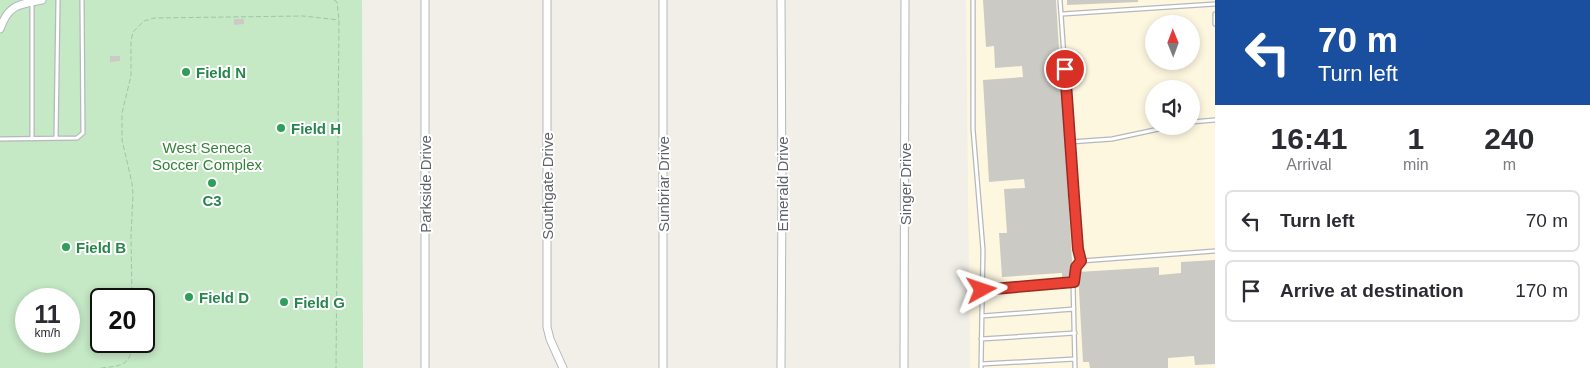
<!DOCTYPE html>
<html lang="en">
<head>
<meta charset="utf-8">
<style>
  body { margin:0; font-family:Arial,sans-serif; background:#f2f2f3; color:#2b2b33; height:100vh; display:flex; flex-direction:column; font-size:19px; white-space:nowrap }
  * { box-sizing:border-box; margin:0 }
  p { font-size:16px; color:#7c7c81 }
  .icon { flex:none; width:28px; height:28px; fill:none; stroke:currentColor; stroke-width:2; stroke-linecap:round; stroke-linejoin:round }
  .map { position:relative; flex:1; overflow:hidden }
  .drawer { display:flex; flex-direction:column; background:#fff; width:375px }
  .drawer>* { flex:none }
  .banner { background:#1a4fa0; color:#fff; overflow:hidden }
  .needle { width:32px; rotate:359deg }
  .fabs { position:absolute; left:1145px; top:15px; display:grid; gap:10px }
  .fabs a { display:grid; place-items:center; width:55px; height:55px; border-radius:50%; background:#fff; box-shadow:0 2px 8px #0003; font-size:25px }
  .speed { position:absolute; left:15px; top:288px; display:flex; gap:10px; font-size:25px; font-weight:700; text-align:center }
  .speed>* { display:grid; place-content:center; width:65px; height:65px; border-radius:50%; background:#fff; box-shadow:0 2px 8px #0003; line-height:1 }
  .speed small { font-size:12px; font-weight:400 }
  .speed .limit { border:2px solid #111; border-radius:8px; background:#fff; color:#111 }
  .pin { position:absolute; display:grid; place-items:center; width:42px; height:42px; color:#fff; margin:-21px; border:2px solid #fff; border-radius:50%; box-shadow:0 1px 5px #0007 }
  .me { position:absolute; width:55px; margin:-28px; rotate:85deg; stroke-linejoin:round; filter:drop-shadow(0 0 4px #0008) }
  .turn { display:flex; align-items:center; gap:18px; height:105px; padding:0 20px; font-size:22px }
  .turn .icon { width:65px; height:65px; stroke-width:2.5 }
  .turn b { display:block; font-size:35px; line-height:42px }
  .eta { display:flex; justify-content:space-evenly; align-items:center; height:85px; text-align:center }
  .eta b { font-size:30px; font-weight:600; line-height:35px }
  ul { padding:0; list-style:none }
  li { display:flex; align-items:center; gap:15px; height:62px; margin:0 10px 8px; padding:0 10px; border:2px solid #e1e1e2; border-radius:8px }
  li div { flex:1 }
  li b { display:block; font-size:19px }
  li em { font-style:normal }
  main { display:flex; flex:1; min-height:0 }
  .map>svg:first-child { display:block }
  .commercial { fill:#fef7e0; fill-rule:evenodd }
  .green { fill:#c5e8c5; fill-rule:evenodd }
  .building { fill:#cccac5 }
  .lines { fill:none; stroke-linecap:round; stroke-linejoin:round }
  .service-casing { stroke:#b5b8bc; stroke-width:5.5 }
  .minor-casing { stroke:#b5b8bc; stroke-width:9 }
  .path { stroke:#9cc7a9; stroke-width:1; stroke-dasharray:5 2.5; stroke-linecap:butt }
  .service { stroke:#fff; stroke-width:3 }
  .minor { stroke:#fff; stroke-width:7 }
  .route-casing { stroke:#982c22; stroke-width:12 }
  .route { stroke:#ea4335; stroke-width:9 }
  .leisure-dot { fill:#2e9e5b; stroke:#fff; stroke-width:2 }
  .labels { text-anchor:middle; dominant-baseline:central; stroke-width:4; stroke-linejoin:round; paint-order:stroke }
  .leisure-label { font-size:15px; font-weight:bold; fill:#27864d; stroke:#fff; text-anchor:start }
  .park-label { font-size:15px; fill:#348238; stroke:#fff }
  .street-label { font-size:15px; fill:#5f6368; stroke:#fff }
</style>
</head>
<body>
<main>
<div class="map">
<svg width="1215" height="368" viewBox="0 0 1215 368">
  <rect width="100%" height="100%" fill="#f1efe8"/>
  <path class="commercial" d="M 966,0 L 1215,0 L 1215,368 L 970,368 ZM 1154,24 L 1191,24 L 1191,61 L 1154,61 ZM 1154,89 L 1191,89 L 1191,126 L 1154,126 Z"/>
  <path class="green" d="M 0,0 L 362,0 L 363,368 L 0,368 ZM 26,299 L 69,299 L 69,341 L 26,341 ZM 101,299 L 144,299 L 144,341 L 101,341 Z"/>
  <path class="building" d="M 983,0 L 1056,0 L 1073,276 L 1062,277 L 1062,273 L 1002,277 L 999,233 L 1007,233 L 1004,189 L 1025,188 L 1024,179 L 989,182 L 983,80 L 1023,77 L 1022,66 L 995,68 L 994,46 L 986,47 Z
    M 1067,0 L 1138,0 L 1138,2 L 1067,5 Z
    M 234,19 L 244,19 L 244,24 L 234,25 Z
    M 110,56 L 120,56 L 120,61 L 110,62 Z
    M 1215,260 L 1215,364 L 1195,365 L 1194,356 L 1168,358 L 1168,368 L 1090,368 L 1089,362 L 1083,362 L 1078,272 L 1159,267 L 1159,275 L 1181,273 L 1181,262 Z"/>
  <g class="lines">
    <defs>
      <path id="service" d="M 973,0 L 973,129 L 983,250 L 981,368
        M 1062,14 L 1215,4
        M 1215,14 L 1215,24
        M 1191,122 L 1215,120
        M 56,138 L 58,0
        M 0,139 L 77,138 L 83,133 L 82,0
        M 32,139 L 32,2
        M 1070,142 L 1112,139 L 1173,126
        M 1081,261 L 1215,251
        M 1073,283 L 1075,368
        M 982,290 L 1073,283 L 1076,267 L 1081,261 L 1078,249 L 1070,142 L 1060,0
        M 982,316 L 1074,309
        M 981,339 L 1075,333
        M 981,364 L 1075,359"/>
      <path id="minor" d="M 425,0 L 425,368
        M 547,0 L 547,327 L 550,339 L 563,368
        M 663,0 L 663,368
        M 0,29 C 8,5 19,4 42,0
        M 781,368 L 782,194 L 781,0
        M 904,368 L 905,0"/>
    </defs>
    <use href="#service" class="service-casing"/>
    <use href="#minor" class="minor-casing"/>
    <path class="path" d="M 334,0 L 337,2 L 339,20 L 336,368
      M 132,299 L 131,236 L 133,194 L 132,183 L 122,140 L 122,113 L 131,76 L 131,41 L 133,32 L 144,21 L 154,18 L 303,16 L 339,20
      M 101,368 C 122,366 132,365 132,341"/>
    <use href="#service" class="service"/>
    <use href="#minor" class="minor"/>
  </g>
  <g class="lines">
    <defs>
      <path id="route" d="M 982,290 L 1074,282 L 1076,267 L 1081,261 L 1078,249 L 1074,196 L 1065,69"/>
    </defs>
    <use href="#route" class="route-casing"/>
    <use href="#route" class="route"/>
  </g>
  <g class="leisure-dot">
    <circle cx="186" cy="72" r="5"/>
    <circle cx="281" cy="128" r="5"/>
    <circle cx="212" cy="183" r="5"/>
    <circle cx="66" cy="247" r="5"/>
    <circle cx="189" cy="297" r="5"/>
    <circle cx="284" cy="302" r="5"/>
  </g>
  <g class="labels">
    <g class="leisure-label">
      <text x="196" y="72">Field N</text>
      <text x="291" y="128">Field H</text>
      <text x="212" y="200" text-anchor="middle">C3</text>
      <text x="76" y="247">Field B</text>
      <text x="199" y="297">Field D</text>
      <text x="294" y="302">Field G</text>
    </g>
    <g class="park-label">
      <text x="207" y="147">West Seneca<tspan x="207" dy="17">Soccer Complex</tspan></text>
    </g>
    <g class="street-label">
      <text transform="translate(425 184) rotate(-90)">Parkside Drive</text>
      <text transform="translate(663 184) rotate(-90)">Sunbriar Drive</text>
      <text transform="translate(782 184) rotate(-90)">Emerald Drive</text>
      <text transform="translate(905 184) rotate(-90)">Singer Drive</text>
      <text transform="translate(547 186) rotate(-90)">Southgate Drive</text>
    </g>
  </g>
</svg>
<div class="fabs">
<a><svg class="needle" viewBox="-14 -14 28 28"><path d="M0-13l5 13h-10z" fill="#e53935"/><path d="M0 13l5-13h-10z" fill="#7c7c81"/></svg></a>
<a><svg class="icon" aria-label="sound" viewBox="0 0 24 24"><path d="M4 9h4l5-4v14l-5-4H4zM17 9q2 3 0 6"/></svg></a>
</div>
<div class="speed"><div>11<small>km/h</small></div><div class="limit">20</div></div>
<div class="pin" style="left:1065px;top:69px;background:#d93025"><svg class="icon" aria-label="arrive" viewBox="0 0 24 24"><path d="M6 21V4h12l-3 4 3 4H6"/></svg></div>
<svg class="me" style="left:982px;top:290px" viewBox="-20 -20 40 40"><path d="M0-17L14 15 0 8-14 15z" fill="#ea4335" stroke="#fff" stroke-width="4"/></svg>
</div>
<section class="drawer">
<div class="banner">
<div class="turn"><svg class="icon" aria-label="left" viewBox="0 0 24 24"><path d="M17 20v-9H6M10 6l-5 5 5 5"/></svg><div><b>70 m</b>Turn left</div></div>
</div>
<div class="eta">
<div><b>16:41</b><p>Arrival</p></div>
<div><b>1</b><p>min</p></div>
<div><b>240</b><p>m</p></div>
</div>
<ul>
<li><svg class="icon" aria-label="left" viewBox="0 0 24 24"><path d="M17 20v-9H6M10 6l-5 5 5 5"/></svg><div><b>Turn left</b></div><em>70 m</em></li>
<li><svg class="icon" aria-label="arrive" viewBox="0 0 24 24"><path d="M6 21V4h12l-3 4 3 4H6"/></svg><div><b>Arrive at destination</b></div><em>170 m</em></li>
</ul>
</section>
</main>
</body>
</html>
